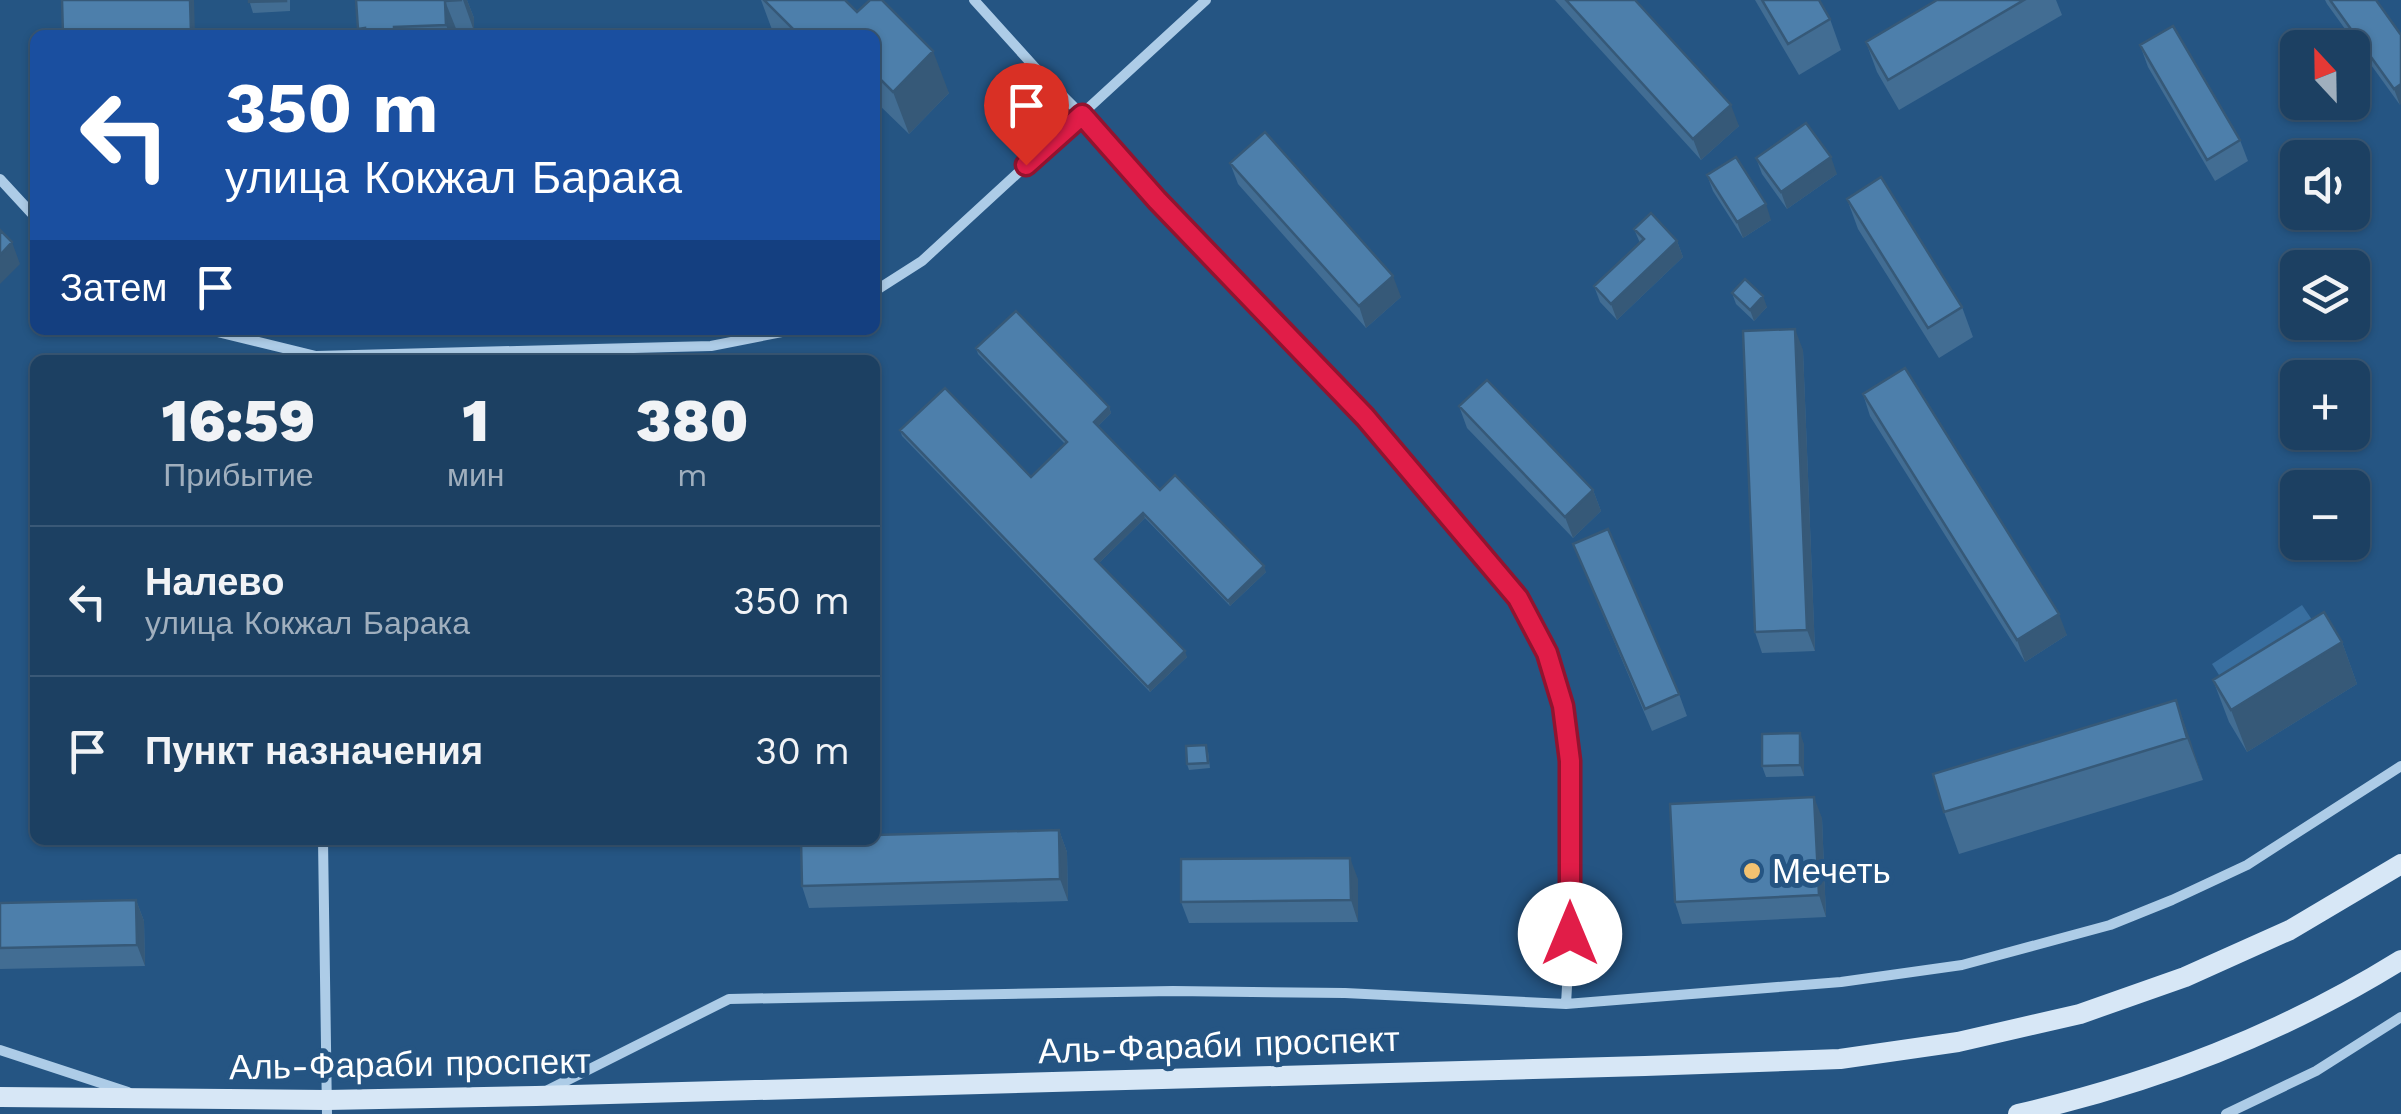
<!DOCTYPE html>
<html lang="ru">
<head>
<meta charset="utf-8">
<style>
  body { margin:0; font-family:"Work Sans",sans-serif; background:#294b6b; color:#f1f3f6; height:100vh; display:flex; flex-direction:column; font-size:38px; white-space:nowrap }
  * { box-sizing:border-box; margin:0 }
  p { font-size:32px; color:#a0afbe }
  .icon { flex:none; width:55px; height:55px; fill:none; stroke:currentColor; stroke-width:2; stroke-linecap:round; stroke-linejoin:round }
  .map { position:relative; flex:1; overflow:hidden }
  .sheet { position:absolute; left:30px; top:355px; width:850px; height:490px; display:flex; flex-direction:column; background:#1c4062; border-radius:15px; box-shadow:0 2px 8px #0004,0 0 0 2px #3a5977 }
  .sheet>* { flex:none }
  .banner { position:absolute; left:30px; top:30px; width:850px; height:305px; border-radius:15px; box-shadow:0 2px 8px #0004,0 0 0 2px #3a5977; background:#1a4fa0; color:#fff; overflow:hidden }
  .needle { width:65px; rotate:338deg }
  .buttons { position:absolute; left:2280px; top:30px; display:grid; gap:20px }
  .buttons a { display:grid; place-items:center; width:90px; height:90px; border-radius:15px; background:#1c4062; box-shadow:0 2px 8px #0004,0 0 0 2px #3a5977; font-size:50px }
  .pin { position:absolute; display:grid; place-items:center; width:85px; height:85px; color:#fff; margin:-102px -42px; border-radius:50% 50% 50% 0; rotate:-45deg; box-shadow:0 0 10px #0007 }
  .pin .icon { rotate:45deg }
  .me { position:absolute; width:110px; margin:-55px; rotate:0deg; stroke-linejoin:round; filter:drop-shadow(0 0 8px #0008) }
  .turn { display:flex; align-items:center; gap:35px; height:210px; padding:0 30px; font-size:45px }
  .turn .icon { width:130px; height:130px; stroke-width:2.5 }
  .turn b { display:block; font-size:70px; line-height:85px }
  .then { display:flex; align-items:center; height:95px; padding:0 30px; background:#0003; gap:20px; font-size:38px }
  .eta { display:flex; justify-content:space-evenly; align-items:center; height:170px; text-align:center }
  .eta b { font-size:60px; font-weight:800; line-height:70px }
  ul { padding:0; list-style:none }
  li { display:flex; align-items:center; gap:30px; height:150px; padding:0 30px; border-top:2px solid #3a5977 }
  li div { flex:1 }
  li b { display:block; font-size:38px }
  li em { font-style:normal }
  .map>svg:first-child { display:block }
  .green { fill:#396fa0 }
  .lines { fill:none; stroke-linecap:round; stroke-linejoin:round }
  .street { stroke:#adcce7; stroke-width:10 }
  .secondary { stroke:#d7e7f6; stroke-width:20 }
  .wall { fill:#426d93 }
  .shaded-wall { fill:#365978 }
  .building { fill:#4d7fab; stroke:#365978; stroke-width:2.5 }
  .route-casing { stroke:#92132f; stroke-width:25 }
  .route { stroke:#e11d48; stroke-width:18 }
  .poi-dot { fill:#f2c271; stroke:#255583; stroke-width:4 }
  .labels { text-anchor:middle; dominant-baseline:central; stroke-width:10; stroke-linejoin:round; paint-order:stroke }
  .poi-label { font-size:35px; fill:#fff; stroke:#255583; text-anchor:start }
  .street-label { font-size:35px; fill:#fff; stroke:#255583 }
</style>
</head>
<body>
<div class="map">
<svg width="2401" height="1114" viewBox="0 0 2401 1114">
  <rect width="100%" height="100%" fill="#255583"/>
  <path class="green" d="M 2302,605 L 2319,630 L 2228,689 L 2212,664 Z"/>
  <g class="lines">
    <path class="street" d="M 974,0 L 1040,73 L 1082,115 L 1157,200 L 1365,417 L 1518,598 L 1547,653 L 1563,706 L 1570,761 L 1570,934 L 1566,1004
      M 0,179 L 35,217
      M 875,291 L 922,261 L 1206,0
      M 209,330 L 316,356 L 711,346 L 792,330
      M 323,840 L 327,1114
      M 0,1050 L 128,1092
      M 548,1090 L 729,999 L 1173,991 L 1345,993 L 1566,1004 L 1841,982 L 1962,965 L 2110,925 L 2172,900 L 2247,865 L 2401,766
      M 2226,1114 L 2316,1071 L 2401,1017"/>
    <path class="secondary" d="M 0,1097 L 327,1100 L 536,1096 L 1645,1066 L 1840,1059 L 1958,1042 L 2080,1014 L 2185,977 L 2290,930 L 2401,864
      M 2018,1114 C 2156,1082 2280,1035 2401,960"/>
  </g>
  <path class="wall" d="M 249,0 L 290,0 L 290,11 L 253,13 Z
    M 356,0 L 467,0 L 474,18 L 474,31 L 457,31 L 457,35 L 360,35 L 358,29 Z
    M 761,0 L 845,0 L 949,93 L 909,134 L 875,101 L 875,35 L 774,35 Z
    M 1555,0 L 1635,0 L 1739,126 L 1701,160 Z
    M 1755,0 L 1819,0 L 1830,19 L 1841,50 L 1799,75 Z
    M 1937,0 L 2056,0 L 2062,15 L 1899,110 L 1877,72 L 1866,42 Z
    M 2325,0 L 2376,0 L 2400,105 L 2327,4 Z
    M 2140,45 L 2240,140 L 2248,161 L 2215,181 L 2148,67 Z
    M 1756,158 L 1837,174 L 1787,209 L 1762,174 Z
    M 1230,163 L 1401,297 L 1366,328 L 1238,184 Z
    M 1707,175 L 1771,220 L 1743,238 L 1713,191 Z
    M 1847,199 L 1962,307 L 1973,337 L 1939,358 L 1858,229 Z
    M 1634,229 L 1677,241 L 1683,257 L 1617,320 L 1600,302 L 1594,286 L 1640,243 Z
    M 1732,293 L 1767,307 L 1754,321 L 1736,304 Z
    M 976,348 L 1109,407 L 1111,413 L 1098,426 L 1160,490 L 1266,572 L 1230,606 L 1145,518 L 1099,563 L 1187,657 L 1150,692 L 902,436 L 900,430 L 1031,477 L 1065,444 L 978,354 Z
    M 1803,350 L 1815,651 L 1762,653 L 1755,632 Z
    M 1863,394 L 2067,635 L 2025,662 L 1870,416 Z
    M 1459,406 L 1593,490 L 1601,511 L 1573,538 L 1467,428 Z
    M 1573,544 L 1679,694 L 1687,716 L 1652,731 Z
    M 2342,642 L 2357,684 L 2247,752 L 2229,722 L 2213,680 Z
    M 2176,700 L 2203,780 L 1959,854 L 1944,812 Z
    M 1804,744 L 1804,776 L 1766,777 L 1762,766 Z
    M 1208,751 L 1210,768 L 1189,770 L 1187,764 Z
    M 1822,818 L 1826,917 L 1682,924 L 1675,902 Z
    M 1059,830 L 1067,852 L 1068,901 L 809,908 L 802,886 Z
    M 1358,879 L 1358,922 L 1189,923 L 1181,902 Z
    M 136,900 L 144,921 L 145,966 L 0,969 L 0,903 Z"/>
  <path class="shaded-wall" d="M 190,0 L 194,0 L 195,35 L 192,35 L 191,33 Z
    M 463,0 L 467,0 L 474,18 L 474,31 Z
    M 445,1 L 457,31 L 457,35 L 450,35 L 446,25 Z
    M 933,51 L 949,93 L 909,134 L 893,92 Z
    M 2401,84 L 2401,104 L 2400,105 L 2394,89 Z
    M 1731,105 L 1739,126 L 1701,160 L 1693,139 Z
    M 1831,157 L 1837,174 L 1787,209 L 1781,192 Z
    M 1766,204 L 1771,220 L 1743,238 L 1737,222 Z
    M 1677,241 L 1683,257 L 1617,320 L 1611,304 Z
    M 12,242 L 20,264 L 0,284 L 0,255 Z
    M 1393,276 L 1401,297 L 1366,328 L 1359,306 Z
    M 1763,296 L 1767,307 L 1754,321 L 1750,310 Z
    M 1795,329 L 1803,350 L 1815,651 L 1807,630 Z
    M 1109,407 L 1111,413 L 1096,428 L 1094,422 Z
    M 1593,490 L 1601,511 L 1573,538 L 1565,517 Z
    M 1143,513 L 1145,518 L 1097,565 L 1095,559 Z
    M 1264,566 L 1266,572 L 1230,606 L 1228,601 Z
    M 2059,614 L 2067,635 L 2025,662 L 2017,640 Z
    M 2342,642 L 2357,684 L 2247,752 L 2231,710 Z
    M 1185,651 L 1187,657 L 1150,692 L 1148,687 Z
    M 2176,700 L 2191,742 L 2203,780 L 2187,738 Z
    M 1800,733 L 1804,744 L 1804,776 L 1800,765 Z
    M 1814,797 L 1822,818 L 1826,917 L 1819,895 Z
    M 1059,830 L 1067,852 L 1068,901 L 1060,879 Z
    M 1350,858 L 1358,879 L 1358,922 L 1351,900 Z
    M 136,900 L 144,921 L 145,966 L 137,945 Z"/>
  <path class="building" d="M 62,0 L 190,0 L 191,33 L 162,34 L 163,35 L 63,35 Z
    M 249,0 L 286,0 L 286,1 L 249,2 Z
    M 356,0 L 462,0 L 445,1 L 446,25 L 394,27 L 394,35 L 365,35 L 365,28 L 358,29 Z
    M 764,0 L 845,0 L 857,12 L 870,0 L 882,0 L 933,51 L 893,92 L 875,74 L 875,35 L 799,35 Z
    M 1566,0 L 1635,0 L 1731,105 L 1693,139 Z
    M 1762,0 L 1819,0 L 1830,19 L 1788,44 Z
    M 1937,0 L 2024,0 L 1888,80 L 1866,42 Z
    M 2330,0 L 2376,0 L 2401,35 L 2401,84 L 2394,89 Z
    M 2173,26 L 2240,140 L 2207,160 L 2140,45 Z
    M 1806,123 L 1831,157 L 1781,192 L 1756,158 Z
    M 1265,132 L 1393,276 L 1359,306 L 1230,163 Z
    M 1736,157 L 1766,204 L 1737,222 L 1707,175 Z
    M 1881,177 L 1962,307 L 1928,328 L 1847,199 Z
    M 1651,213 L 1677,241 L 1611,304 L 1594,286 L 1644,239 L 1634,229 Z
    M 0,230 L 12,242 L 0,255 Z
    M 1745,279 L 1763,296 L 1750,310 L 1732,293 Z
    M 1016,311 L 1109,407 L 1094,422 L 1160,490 L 1175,475 L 1264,566 L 1228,601 L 1143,513 L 1095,559 L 1185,651 L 1148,687 L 900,430 L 945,388 L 1031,477 L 1067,442 L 976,348 Z
    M 1795,329 L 1807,630 L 1755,632 L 1743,331 Z
    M 1905,368 L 2059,614 L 2017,640 L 1863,394 Z
    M 1487,380 L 1593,490 L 1565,517 L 1459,406 Z
    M 1608,529 L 1679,694 L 1645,709 L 1573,544 Z
    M 2324,612 L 2342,642 L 2231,710 L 2213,680 Z
    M 2176,700 L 2187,738 L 1944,812 L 1933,774 Z
    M 1800,733 L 1800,765 L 1762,766 L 1762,734 Z
    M 1206,745 L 1208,763 L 1187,764 L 1186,746 Z
    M 1814,797 L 1819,895 L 1675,902 L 1670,804 Z
    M 1059,830 L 1060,879 L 802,886 L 801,840 L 875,840 L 875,835 Z
    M 1350,858 L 1351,900 L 1181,902 L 1181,859 Z
    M 136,900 L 137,945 L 0,948 L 0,903 Z"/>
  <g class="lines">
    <defs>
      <path id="route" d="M 1026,165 L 1082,115 L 1157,200 L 1365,417 L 1518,598 L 1547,653 L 1563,706 L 1570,761 L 1570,934"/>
    </defs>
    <use href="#route" class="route-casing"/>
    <use href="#route" class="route"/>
  </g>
  <circle class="poi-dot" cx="1752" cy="871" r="10"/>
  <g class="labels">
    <g class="poi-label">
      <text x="1772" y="871">Мечеть</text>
    </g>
    <g class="street-label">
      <text transform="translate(1219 1045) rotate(-2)">Аль-Фараби проспект</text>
      <text transform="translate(410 1064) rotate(-1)">Аль-Фараби проспект</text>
    </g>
  </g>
</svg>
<div class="buttons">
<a><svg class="needle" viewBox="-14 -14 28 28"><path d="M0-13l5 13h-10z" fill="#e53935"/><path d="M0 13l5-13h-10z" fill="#a0afbe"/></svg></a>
<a><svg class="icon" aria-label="sound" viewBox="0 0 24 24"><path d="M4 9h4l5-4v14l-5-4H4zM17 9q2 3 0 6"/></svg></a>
<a><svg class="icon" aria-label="layers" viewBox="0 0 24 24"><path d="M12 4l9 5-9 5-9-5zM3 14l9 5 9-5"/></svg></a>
<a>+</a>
<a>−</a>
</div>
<div class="pin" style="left:1026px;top:165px;background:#d93025"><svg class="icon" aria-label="arrive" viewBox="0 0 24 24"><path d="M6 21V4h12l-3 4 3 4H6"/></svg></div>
<svg class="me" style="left:1570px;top:934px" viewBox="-20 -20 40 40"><circle r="19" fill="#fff"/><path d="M0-13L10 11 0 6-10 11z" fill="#e11d48"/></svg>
<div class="banner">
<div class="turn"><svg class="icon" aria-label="left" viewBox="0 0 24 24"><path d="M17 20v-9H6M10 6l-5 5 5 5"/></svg><div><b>350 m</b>улица Кокжал Барака</div></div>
<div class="then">Затем<svg class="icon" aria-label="arrive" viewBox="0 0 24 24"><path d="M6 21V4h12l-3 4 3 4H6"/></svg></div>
</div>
<section class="sheet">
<div class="eta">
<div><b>16:59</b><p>Прибытие</p></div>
<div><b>1</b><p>мин</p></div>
<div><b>380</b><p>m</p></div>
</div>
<ul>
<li><svg class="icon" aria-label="left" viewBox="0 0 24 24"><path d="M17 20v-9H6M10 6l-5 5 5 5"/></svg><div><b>Налево</b><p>улица Кокжал Барака</p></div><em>350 m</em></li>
<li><svg class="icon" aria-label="arrive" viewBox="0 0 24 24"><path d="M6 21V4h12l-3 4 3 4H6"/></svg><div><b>Пункт назначения</b></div><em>30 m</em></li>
</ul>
</section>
</div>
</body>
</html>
